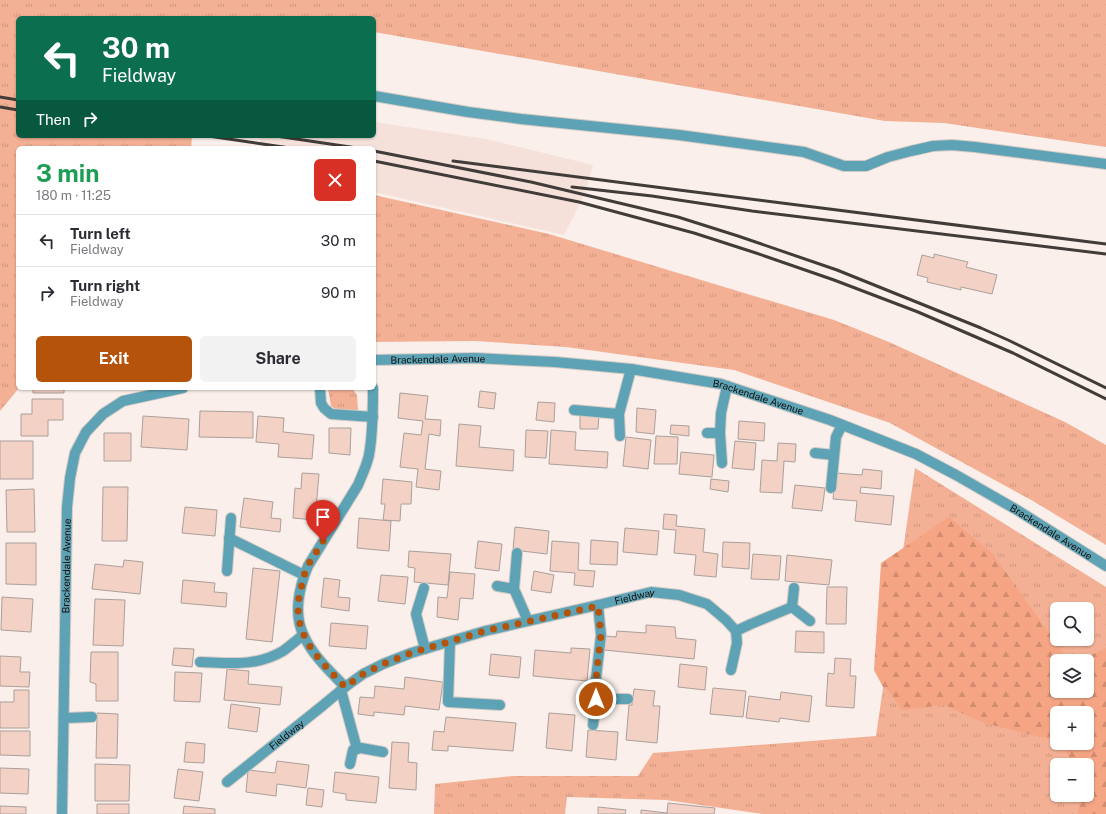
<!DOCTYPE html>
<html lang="en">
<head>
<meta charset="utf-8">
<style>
  body { margin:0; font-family:"Public Sans",sans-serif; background:#f2f2f3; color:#2b2b33; height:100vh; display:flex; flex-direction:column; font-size:15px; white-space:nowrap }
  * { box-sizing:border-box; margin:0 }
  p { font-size:13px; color:#7c7c81 }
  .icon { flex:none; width:22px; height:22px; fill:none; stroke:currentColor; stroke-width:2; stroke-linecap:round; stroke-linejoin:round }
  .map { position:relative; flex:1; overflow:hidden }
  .panel { position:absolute; left:16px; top:146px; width:360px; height:244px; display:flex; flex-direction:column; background:#fff; border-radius:6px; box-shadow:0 1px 3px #0004 }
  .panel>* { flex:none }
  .top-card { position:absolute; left:16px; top:16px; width:360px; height:122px; border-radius:6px; box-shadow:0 1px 3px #0004; background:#0b6e4f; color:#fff; overflow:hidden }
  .fabs { position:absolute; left:1050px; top:602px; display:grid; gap:8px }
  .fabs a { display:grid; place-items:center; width:44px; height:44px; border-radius:6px; background:#fff; box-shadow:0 1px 3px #0004; font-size:20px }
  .pin { position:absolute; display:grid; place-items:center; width:34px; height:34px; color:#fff; margin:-41px -17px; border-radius:50% 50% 50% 0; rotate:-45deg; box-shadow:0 0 4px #0007 }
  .pin .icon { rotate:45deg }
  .me { position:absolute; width:44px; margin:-22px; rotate:0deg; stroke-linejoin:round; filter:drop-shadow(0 0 3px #0008) }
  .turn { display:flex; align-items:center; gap:14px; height:84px; padding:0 20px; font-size:18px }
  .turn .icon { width:52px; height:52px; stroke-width:2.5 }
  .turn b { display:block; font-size:28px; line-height:34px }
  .then { display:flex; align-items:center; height:38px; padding:0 20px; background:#0003; gap:8px; font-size:15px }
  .round { display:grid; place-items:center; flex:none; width:42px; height:42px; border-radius:6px; background:#f2f2f3 }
  .overview { display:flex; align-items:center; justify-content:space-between; height:68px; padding:0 20px }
  h1 { font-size:24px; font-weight:700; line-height:30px; color:#1e9e55 }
  .cta { display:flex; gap:8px; margin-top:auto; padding:8px 20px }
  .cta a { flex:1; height:46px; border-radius:6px; background:#b45309; color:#fff; font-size:16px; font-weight:700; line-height:46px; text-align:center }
  .cta a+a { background:#f2f2f3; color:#2b2b33 }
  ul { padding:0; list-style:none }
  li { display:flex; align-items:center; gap:12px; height:52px; padding:0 20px; border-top:1px solid #e1e1e2 }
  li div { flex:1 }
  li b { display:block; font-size:15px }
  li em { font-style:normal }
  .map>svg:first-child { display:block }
  .built { fill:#f5e1da }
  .grass { fill:url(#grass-tufts); fill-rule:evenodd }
  .forest { fill:url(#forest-firs) }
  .building { fill:#f3d1c4; stroke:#aaa09c }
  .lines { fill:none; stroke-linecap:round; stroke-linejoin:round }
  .minor-casing { stroke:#d5cbc6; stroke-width:12 }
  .minor { stroke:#5da3b5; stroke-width:10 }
  .rail { stroke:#413c39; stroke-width:3 }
  .route { stroke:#b45309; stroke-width:7; stroke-dasharray:0 12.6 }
  .labels { text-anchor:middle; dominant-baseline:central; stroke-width:3; stroke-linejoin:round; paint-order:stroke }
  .street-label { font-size:10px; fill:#100d0b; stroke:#fff }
</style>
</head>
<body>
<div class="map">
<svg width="1106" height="814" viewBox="0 0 1106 814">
  <defs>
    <pattern id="grass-tufts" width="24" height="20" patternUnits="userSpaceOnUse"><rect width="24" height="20" fill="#f3b095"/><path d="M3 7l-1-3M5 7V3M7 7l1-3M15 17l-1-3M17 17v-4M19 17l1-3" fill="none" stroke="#cf967f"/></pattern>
    <pattern id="forest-firs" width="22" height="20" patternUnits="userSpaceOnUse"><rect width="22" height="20" fill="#f6a584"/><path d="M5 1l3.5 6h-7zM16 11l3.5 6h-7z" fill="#d28d71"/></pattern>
  </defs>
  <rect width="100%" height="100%" fill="#faefea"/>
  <path class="built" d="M 374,122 L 486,139 L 593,165 L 585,194 L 564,235 L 374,192 L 374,148 L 260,148 L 260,136 L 374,136 Z"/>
  <path class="grass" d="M 0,0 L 1106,0 L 1106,147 L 944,123 L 885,121 L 374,32 L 374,18 L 18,18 L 18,136 L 192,136 L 191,148 L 18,148 L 18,388 L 19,388 L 0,411 Z
    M 374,195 L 549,234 L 834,320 L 889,342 L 1065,422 L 1106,445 L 1106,545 L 1033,501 L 890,423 L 734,370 L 566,347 L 475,341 L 374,342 Z
    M 328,388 L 352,388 L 357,395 L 358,410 L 336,410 L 331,406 Z
    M 915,468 L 1106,587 L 1106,814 L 763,814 L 666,800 L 567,797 L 565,814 L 434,814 L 435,784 L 512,776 L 638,776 L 653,753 L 876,736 ZM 1057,609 L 1087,609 L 1087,639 L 1057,639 ZM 1057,661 L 1087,661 L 1087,691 L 1057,691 ZM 1057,713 L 1087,713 L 1087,743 L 1057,743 ZM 1057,765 L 1087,765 L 1087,795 L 1057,795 Z"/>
  <path class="forest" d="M 949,517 L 993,554 L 1069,661 L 1057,661 L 1057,691 L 1087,691 L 1087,661 L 1078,661 L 1106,648 L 1106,814 L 1078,814 L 1081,795 L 1087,795 L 1087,765 L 1073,765 L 1061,743 L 1087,743 L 1087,713 L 1057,713 L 1057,741 L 984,723 L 944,705 L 902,710 L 888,690 L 883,687 L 874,670 L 881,563 Z"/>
  <path class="building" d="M 934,254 L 968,262 L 966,267 L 997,275 L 992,294 L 961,287 L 961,290 L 927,282 L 928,278 L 917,275 L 922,255 L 934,258 Z
    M 33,388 L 64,388 L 64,393 L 33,393 Z
    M 480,391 L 496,393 L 494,409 L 478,407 Z
    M 400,393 L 428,396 L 425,419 L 441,420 L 440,436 L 429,434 L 425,469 L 441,471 L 439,490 L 416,487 L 418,469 L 400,467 L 404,433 L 421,435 L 423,421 L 398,418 Z
    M 32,399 L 63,399 L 63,420 L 48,420 L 48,436 L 21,436 L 21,414 L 32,414 Z
    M 538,402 L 555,403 L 554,422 L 536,420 Z
    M 637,408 L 656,410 L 654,434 L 636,432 Z
    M 200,411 L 253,412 L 253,438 L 199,437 Z
    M 580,414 L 599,414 L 598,429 L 580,429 Z
    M 143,416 L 189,419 L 187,450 L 141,447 Z
    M 258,416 L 284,418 L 283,432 L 314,435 L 312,459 L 278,457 L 279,444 L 256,442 Z
    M 739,421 L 765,423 L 764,441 L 738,439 Z
    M 459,424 L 481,426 L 479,447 L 514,450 L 513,471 L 456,466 Z
    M 671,425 L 689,426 L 689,436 L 670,434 Z
    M 329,428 L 351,428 L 350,455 L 329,453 Z
    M 526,430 L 548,431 L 546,458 L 525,457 Z
    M 551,430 L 576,432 L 575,450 L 608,452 L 607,468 L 549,464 Z
    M 104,433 L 131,433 L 131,461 L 104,461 Z
    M 656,436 L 678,437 L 677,464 L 654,464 Z
    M 626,437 L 651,440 L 648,469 L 623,466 Z
    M 0,441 L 33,441 L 33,479 L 0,479 Z
    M 735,441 L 756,443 L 754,470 L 732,468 Z
    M 778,443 L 796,444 L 795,462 L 784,461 L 782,493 L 760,492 L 762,460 L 777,461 Z
    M 681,452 L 714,455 L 712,477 L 679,474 Z
    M 863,469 L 882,471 L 881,489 L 861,487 L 860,493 L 894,496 L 891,525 L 855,521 L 857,501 L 833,499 L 836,473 L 862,475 Z
    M 302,473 L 319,474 L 315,520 L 293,518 L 295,488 L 301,489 Z
    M 383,479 L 412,482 L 411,504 L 401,504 L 400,521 L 383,520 L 385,504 L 381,504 Z
    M 711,479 L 729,481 L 728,492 L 710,489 Z
    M 795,485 L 825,488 L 822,511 L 792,508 Z
    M 103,487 L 128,487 L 127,541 L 102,541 Z
    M 34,489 L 35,532 L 7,532 L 6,490 Z
    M 244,498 L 273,502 L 271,518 L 281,519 L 280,532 L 240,527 Z
    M 185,507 L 217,510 L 215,536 L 182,533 Z
    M 664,514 L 677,515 L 676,526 L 705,529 L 703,552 L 718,554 L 716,577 L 694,575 L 696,555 L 674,553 L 676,530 L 663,529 Z
    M 359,518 L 391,521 L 389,551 L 357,548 Z
    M 515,527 L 549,531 L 547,554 L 513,550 Z
    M 625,528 L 659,531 L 657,555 L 623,552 Z
    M 591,540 L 618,542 L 617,565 L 590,564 Z
    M 478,541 L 502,544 L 499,571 L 475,568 Z
    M 552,541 L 579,543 L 578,570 L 595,571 L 593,587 L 574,585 L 575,573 L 550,571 Z
    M 723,542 L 750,543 L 749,569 L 722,567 Z
    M 6,543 L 36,543 L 36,585 L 6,584 Z
    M 409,551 L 451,554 L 448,585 L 414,582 L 415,568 L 408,567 Z
    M 753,554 L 781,556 L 779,580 L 751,579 Z
    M 787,555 L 832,560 L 829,585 L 785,581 Z
    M 124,560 L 143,562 L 140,594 L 92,589 L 95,564 L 123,567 Z
    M 253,568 L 280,571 L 272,642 L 246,639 Z
    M 534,571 L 554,575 L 551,593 L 531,590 Z
    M 450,572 L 475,574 L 473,599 L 460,598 L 458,620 L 437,617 L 438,597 L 447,598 Z
    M 381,575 L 408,577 L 405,604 L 378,601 Z
    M 324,578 L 340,580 L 338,597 L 350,598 L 349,611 L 321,607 Z
    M 183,580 L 215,583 L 214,592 L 227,593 L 226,607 L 181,603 Z
    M 827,587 L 847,587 L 846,624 L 826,624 Z
    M 2,597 L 33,599 L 31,632 L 1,630 Z
    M 95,599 L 125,600 L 123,646 L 93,645 Z
    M 331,623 L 368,626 L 366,649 L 329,646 Z
    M 646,625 L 675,627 L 676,638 L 696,640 L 694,659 L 604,650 L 605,636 L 616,637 L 617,631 L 646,633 Z
    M 796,631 L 824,632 L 824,653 L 795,652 Z
    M 174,648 L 194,649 L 192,667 L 172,665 Z
    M 571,648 L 590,649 L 587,681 L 533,676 L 535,650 L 571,653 Z
    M 91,652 L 118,652 L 118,701 L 96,701 L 96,684 L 90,682 Z
    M 491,654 L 521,657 L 519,678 L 489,675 Z
    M 0,656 L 21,657 L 20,672 L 30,672 L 29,687 L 0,686 Z
    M 835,658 L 851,659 L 850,676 L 856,676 L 854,708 L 826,706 L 828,673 L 834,674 Z
    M 680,664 L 707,667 L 705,690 L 678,687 Z
    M 227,669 L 249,671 L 248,684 L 282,687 L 280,705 L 224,700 Z
    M 175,672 L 202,673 L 200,702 L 174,701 Z
    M 405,677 L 443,682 L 439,710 L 405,706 L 404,715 L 374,712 L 374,716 L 358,714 L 360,697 L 374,698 L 375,686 L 404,689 Z
    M 713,688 L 746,691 L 743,717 L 710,714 Z
    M 634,689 L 655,691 L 653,706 L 660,706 L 657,743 L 626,740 L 629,705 L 632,705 Z
    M 14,690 L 29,690 L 29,728 L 0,728 L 0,702 L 14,702 Z
    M 781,692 L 812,696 L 809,722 L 780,718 L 779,722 L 746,718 L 749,696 L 780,700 Z
    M 231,704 L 260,708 L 257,732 L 228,728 Z
    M 97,713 L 118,714 L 117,758 L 96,758 Z
    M 549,713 L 575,715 L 572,751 L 546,748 Z
    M 446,717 L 516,723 L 513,751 L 448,746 L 448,751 L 432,750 L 434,731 L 444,732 Z
    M 588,730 L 618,732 L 616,760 L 586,757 Z
    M 0,731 L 30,731 L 30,756 L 0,755 Z
    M 186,742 L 205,744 L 204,763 L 184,762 Z
    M 392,742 L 409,743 L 408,762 L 417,763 L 416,790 L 389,788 Z
    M 277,761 L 309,765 L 306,788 L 277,784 L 276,796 L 246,792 L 248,770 L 275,773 Z
    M 95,764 L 130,765 L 129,801 L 95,801 Z
    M 0,768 L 29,769 L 28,794 L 0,793 Z
    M 178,769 L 203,772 L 199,801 L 174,798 Z
    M 335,772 L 379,777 L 376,803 L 346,800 L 346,794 L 333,792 Z
    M 308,788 L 324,790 L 322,807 L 306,805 Z
    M 668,803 L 715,808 L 714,814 L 641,814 L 641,810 L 667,813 Z
    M 97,804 L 129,804 L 129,814 L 97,814 Z
    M 0,806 L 26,807 L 26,814 L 0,814 Z
    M 184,806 L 215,809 L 215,814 L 183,814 Z
    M 598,807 L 626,810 L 625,814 L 598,814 Z"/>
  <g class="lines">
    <defs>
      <g id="minor">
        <path d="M 374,96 L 468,112 L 521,119 L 679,135 L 804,152 L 844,166 L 866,166 L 888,157 L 911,151 L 933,146 L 952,145 L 975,147 L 1106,164"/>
        <path id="s1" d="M 374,360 L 475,358 L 555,362 L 631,369 L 721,384 L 830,420 L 916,454 L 956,475 L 1017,510 L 1106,566"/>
        <path d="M 320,388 L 321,403 L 324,408 L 331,414 L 373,417"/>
        <path d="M 574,410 L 619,414 L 631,369"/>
        <path d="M 619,414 L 620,436"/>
        <path d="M 707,433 L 720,433"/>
        <path d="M 815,453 L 834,455"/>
        <path d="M 722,463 L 720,433 L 721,413 L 727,386"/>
        <path d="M 831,488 L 836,437 L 842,425"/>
        <path d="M 229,538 L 304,575"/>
        <path d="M 517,553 L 514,589 L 528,621"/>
        <path d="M 227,571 L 231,518"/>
        <path d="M 497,586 L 514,589"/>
        <path d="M 424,588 L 416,614 L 425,649"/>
        <path d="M 794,588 L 792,607 L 810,621"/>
        <path d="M 736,631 L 751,624 L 792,607"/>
        <path d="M 450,642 L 448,702 L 500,705"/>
        <path d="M 200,662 C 230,663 256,667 283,651 C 290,646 297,640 303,635"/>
        <path d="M 345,687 C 330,671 313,656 304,636 C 293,615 299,587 308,566 L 358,485 C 362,475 367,465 369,455 C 373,433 373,410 373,388"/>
        <path d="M 341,690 L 357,749"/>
        <path d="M 596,699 L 628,699"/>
        <path d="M 64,718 L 92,717"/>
        <path d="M 593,725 L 596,699 L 595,687 L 601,635 L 598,605"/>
        <path d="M 350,764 L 353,750 L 361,748 L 383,752"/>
        <path id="s2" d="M 227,782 L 321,707 L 345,687 L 363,674 L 383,664 L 411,653 L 485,631 L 598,605 L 651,592 L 679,595 L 707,604 L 726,620 L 736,631 L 737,643 L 731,670"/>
        <path id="s3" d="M 62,814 L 67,507 L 70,478 L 75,453 L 86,432 L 103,414 L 123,401 L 183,388"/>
      </g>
    </defs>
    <use href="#minor" class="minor-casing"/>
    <use href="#minor" class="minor"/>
    <path class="rail" d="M 0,97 L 18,100
      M 0,107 L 18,110
      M 208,136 L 290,148
      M 276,136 L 357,148
      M 374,151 L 531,182 L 678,217 L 738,236 L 837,270 L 981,328 L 1008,340 L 1106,388
      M 374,161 L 579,202 L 694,233 L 756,253 L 834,280 L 918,312 L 1013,353 L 1106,399
      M 453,161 L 679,190 L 1106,244
      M 572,187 L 652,196 L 752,211 L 1106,254"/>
  </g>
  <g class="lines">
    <path class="route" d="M 323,541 C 318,550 312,558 307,567 C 304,574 303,581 301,588 C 289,633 317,657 345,687 L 363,674 L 383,664 L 411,653 L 485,631 L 598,606 L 601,635 L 595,687 L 596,699"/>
  </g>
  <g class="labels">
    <g class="street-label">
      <text stroke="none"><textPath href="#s1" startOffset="64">Brackendale Avenue</textPath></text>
      <text stroke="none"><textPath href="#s1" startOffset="388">Brackendale Avenue</textPath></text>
      <text stroke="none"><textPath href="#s1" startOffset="712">Brackendale Avenue</textPath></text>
      <text stroke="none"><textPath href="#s3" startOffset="248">Brackendale Avenue</textPath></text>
      <text stroke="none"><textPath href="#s2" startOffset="457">Fieldway</textPath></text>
      <text stroke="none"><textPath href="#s2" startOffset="76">Fieldway</textPath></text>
    </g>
  </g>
</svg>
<div class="fabs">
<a><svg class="icon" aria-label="search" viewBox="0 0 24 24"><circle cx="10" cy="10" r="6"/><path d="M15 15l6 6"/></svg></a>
<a><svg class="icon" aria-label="layers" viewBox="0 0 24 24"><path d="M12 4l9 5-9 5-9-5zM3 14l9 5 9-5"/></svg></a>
<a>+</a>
<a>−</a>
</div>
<div class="pin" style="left:323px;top:541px;background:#d93025"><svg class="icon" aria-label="arrive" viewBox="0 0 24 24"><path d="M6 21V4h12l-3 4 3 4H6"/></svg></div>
<svg class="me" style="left:596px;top:699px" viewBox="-20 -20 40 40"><circle r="17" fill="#b45309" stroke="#fff" stroke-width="3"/><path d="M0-11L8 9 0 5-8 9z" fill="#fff"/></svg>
<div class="top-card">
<div class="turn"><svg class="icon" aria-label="left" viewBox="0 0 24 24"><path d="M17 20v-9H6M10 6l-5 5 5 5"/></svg><div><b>30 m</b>Fieldway</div></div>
<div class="then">Then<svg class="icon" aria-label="right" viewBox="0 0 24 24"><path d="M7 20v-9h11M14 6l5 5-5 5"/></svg></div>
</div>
<section class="panel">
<div class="overview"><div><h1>3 min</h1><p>180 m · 11:25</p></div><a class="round" style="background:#d93025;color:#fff"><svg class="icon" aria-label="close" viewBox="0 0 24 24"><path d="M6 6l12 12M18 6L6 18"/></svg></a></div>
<ul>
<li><svg class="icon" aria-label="left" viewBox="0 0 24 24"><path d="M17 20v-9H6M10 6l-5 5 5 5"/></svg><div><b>Turn left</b><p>Fieldway</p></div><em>30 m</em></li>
<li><svg class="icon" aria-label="right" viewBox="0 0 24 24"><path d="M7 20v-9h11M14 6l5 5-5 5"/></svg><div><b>Turn right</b><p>Fieldway</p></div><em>90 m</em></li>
</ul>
<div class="cta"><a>Exit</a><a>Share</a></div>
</section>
</div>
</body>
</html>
